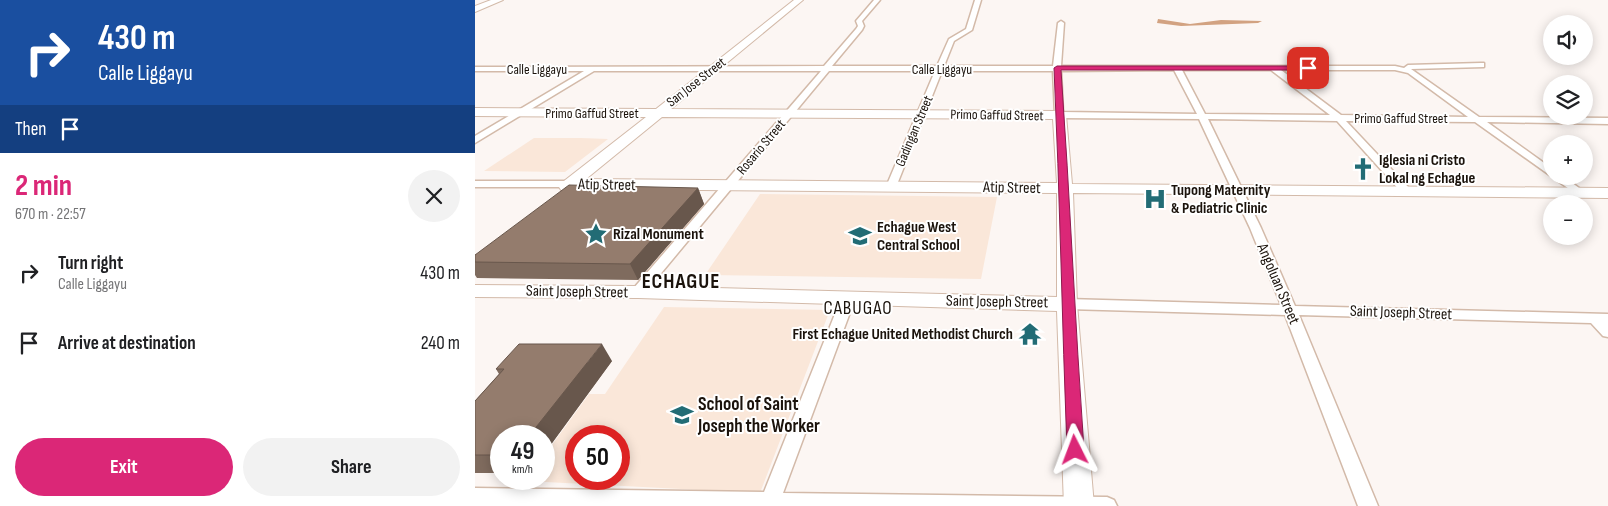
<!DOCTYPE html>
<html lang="en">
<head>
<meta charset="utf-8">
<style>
  body { margin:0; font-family:"Sofia Sans Condensed",sans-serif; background:#f2f2f2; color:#202124; height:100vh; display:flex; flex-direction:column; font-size:19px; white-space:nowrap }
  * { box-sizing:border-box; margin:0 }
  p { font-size:16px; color:#757577 }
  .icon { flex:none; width:28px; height:28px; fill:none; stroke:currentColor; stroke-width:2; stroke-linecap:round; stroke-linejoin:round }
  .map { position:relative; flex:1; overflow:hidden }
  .sheet { display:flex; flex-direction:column; background:#fff; width:475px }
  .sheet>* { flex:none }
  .hud { background:#1a4fa0; color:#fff; overflow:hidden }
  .buttons { position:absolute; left:1068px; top:15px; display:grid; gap:10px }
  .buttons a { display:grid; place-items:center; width:50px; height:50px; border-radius:50%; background:#fff; box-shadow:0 2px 12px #0003; font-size:25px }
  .speed { position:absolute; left:15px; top:425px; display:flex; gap:10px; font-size:25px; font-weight:700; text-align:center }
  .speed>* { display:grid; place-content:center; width:65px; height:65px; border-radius:50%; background:#fff; box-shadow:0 2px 12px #0003; line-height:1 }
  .speed small { font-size:12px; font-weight:400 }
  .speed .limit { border:8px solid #d22; background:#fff; color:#111 }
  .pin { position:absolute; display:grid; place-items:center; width:42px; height:42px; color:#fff; margin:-21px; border-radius:10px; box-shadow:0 2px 8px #0006 }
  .me { position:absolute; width:55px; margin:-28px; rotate:357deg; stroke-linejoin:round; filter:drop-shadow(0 0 4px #0008) }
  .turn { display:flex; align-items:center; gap:18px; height:105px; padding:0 15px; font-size:22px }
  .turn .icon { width:65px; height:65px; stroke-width:2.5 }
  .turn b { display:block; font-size:35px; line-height:42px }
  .then { display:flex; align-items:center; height:48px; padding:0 15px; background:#0003; gap:10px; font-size:19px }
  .round { display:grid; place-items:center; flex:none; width:52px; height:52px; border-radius:26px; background:#f2f2f2 }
  .headline { display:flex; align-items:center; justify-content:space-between; height:85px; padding:0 15px }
  h1 { font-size:30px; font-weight:700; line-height:38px; color:#db2777 }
  .primary-button { display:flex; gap:10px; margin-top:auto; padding:10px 15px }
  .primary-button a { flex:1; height:58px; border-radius:30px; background:#db2777; color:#fff; font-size:20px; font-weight:700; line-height:58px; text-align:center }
  .primary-button a+a { background:#f2f2f2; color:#202124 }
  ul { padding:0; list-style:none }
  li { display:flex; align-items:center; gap:15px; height:70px; padding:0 15px }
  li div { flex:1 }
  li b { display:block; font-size:19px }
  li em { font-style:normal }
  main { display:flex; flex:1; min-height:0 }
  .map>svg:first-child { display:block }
  .built { fill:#fae7d9; fill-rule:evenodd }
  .water { fill:#d2a281 }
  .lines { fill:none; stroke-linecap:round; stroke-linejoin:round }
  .street-casing { stroke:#d3baa9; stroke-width:3 }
  .secondary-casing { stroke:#d3baa9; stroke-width:2 }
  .street { fill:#fff; fill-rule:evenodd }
  .secondary { fill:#fff; fill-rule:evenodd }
  .wall { fill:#7f6b5e }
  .shaded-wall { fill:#68574c }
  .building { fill:#947c6d; stroke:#68574c }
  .route { fill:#db2777; stroke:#8e194d }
  .labels { text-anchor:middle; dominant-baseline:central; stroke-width:4; stroke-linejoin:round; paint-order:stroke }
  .far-street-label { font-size:14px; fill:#1b130c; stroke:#fff }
  .poi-label { font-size:16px; font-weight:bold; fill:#1b130c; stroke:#fff; text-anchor:start }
  .street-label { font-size:16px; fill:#1b130c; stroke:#fff }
  .quarter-label { font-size:19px; letter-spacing:1px; fill:#1b130c; stroke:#fff }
  .near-poi-label { font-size:19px; font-weight:bold; fill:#1b130c; stroke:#fff; text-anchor:start }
  .district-label { font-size:21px; font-weight:bold; letter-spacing:1px; fill:#1b130c; stroke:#fff }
</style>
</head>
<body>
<main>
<section class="sheet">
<div class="hud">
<div class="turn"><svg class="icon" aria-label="right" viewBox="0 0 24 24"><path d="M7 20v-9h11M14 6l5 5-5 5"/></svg><div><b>430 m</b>Calle Liggayu</div></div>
<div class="then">Then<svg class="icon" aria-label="arrive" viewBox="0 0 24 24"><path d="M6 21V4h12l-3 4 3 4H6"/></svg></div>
</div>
<div class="headline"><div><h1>2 min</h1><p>670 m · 22:57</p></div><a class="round"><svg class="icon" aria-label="close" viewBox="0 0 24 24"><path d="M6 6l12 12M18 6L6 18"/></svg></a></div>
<ul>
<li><svg class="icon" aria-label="right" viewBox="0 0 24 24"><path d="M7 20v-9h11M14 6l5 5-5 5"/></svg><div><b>Turn right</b><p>Calle Liggayu</p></div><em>430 m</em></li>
<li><svg class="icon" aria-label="arrive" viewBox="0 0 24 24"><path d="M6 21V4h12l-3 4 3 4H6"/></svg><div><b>Arrive at destination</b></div><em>240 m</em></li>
</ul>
<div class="primary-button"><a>Exit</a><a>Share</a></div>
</section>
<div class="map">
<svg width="1133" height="506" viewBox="0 0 1133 506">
  <rect width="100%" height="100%" fill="#fcf6f3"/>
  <path class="built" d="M 59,138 L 106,138 L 133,139 L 90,172 L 9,171 Z
    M 285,194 L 522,197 L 506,279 L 230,275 Z
    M 189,307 L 355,310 L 285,493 L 51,481 L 52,479 L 69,479 L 69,456 L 114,394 L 130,394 ZM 101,436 L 144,436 L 144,479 L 101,479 Z"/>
  <path class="water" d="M 683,19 L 715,24 L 746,20 L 787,21 L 783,23 L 706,26 L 682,23 Z"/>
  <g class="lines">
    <defs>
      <path id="street" d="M 399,0 L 405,0 L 387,21 L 389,26 L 387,30 L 357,66 L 462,66 L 474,39 L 491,29 L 500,0 L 506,0 L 497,30 L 479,41 L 469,66 L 578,66 L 583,23 L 586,21 L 589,23 L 586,66 L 920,66 L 929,68 L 933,65 L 1006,63 L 1009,63 L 1009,67 L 936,69 L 1004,117 L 1133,118 L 1133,124 L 1012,122 L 1076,168 L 1076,176 L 1088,176 L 1108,191 L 1109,193 L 1108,195 L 1104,196 L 1000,122 L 871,121 L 935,189 L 936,191 L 935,193 L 927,193 L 862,121 L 733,119 L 786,228 L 820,306 L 1133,314 L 1133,337 L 1128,336 L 1116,323 L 824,315 L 903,506 L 883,506 L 810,315 L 592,309 L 587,307 L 585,304 L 587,301 L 592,299 L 806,305 L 775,228 L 724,119 L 584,118 L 580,115 L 578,71 L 467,71 L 421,187 L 416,190 L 411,187 L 460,71 L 354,71 L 168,295 L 158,295 L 156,292 L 158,289 L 346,71 L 119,71 L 0,143 L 0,136 L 109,71 L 0,71 L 0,67 L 349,66 L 381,29 L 383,26 L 381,21 ZM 699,70 L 722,114 L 588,112 L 586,71 ZM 707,70 L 796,70 L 855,115 L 730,114 ZM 806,70 L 920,70 L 933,73 L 993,117 L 866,115 Z
        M 0,181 L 95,181 L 100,184 L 95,187 L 0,187 Z
        M 373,295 L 378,296 L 380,299 L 308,493 L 632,497 L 639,500 L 642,506 L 0,506 L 0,488 L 289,492 L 366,299 L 368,296 Z"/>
      <path id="secondary" d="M 16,0 L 28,0 L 0,12 L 0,6 Z
        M 319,0 L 328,0 L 196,109 L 584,111 L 591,115 L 597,184 L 1133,188 L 1133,198 L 598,193 L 602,304 L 619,506 L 589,506 L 582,311 L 163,298 L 0,297 L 0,285 L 163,286 L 582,297 L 582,193 L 100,189 L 92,192 L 86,190 L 84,187 L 89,181 L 171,117 L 0,116 L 0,108 L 181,109 ZM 187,117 L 578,119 L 582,183 L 111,179 Z"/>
    </defs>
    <use href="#street" class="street-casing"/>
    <use href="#secondary" class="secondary-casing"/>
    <use href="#street" class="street"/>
    <use href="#secondary" class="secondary"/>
  </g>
  <path class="wall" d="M 223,188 L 229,204 L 163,280 L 2,278 L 0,275 L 0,255 Z
    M 137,361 L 69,454 L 69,436 L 26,436 L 26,473 L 0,473 L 0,401 L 24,374 L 21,369 Z"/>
  <path class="shaded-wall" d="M 223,188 L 229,204 L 163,280 L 155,264 Z
    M 127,344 L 137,361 L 69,454 L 69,436 L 54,436 Z"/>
  <path class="building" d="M 94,185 L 223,188 L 155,264 L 0,262 L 0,255 Z
    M 44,344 L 127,344 L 54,436 L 26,436 L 26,455 L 0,455 L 0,401 L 29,369 L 21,369 Z"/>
  <path class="route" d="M 582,66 L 833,66 L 836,68 L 833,70 L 586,70 C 595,197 600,323 609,450 L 606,455 L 600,457 L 595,455 L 592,450 C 587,323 585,195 579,68 Z"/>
  <defs>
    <symbol id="church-bare" viewBox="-9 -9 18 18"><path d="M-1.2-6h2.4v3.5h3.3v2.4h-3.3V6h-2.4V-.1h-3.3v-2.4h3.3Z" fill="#226c75" stroke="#fff" stroke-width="2.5" paint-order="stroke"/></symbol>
    <symbol id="hospital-bare" viewBox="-9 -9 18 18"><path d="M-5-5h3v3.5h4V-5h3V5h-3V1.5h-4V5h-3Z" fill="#226c75" stroke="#fff" stroke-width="2.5" paint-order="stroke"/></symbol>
    <symbol id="sight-bare" viewBox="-9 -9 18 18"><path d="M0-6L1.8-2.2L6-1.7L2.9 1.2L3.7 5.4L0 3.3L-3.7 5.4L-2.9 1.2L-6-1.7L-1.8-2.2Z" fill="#226c75" stroke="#fff" stroke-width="2.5" paint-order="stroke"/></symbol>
    <symbol id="school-bare" viewBox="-9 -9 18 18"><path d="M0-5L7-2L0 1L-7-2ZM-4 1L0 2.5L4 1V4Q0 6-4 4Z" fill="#226c75" stroke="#fff" stroke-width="2.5" paint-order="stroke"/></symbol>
    <symbol id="temple-bare" viewBox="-9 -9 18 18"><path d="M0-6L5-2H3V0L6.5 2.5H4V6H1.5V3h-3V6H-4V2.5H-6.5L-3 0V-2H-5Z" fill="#226c75" stroke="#fff" stroke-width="2.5" paint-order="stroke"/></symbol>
  </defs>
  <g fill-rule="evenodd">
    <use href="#church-bare" x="872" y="153" width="32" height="32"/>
    <use href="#hospital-bare" x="664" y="183" width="32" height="32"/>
    <use href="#sight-bare" x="105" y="218" width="32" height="32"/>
    <use href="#school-bare" x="369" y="220" width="32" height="32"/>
    <use href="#temple-bare" x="539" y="318" width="32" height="32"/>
    <use href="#school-bare" x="191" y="399" width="32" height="32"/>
  </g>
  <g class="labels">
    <g class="far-street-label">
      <text x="62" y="69">Calle Liggayu</text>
      <text x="467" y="69">Calle Liggayu</text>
      <text transform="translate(221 82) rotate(-38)">San Jose Street</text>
      <text x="117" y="113">Primo Gaffud Street</text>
      <text transform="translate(522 115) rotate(1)">Primo Gaffud Street</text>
      <text x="926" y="118">Primo Gaffud Street</text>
      <text transform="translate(439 131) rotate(-67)">Gadingan Street</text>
      <text transform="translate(286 147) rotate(-50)">Rosario Street</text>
    </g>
    <g class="poi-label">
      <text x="904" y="160">Iglesia ni Cristo<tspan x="904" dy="18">Lokal ng Echague</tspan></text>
      <text x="696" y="190">Tupong Maternity<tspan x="696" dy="18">&amp; Pediatric Clinic</tspan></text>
      <text x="402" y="227">Echague West<tspan x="402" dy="18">Central School</tspan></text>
      <text x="138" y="234">Rizal Monument</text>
      <text x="538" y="334" text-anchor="end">First Echague United Methodist Church</text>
    </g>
    <g class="street-label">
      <text transform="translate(132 185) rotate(1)">Atip Street</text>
      <text transform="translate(537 188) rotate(1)">Atip Street</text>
      <text transform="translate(803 284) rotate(67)">Angoluan Street</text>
      <text transform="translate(102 292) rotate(1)">Saint Joseph Street</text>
      <text transform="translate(522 302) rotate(1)">Saint Joseph Street</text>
      <text transform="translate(926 313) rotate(2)">Saint Joseph Street</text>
    </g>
    <g class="quarter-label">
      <text x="383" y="308">CABUGAO</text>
    </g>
    <g class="near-poi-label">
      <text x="223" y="404">School of Saint<tspan x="223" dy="22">Joseph the Worker</tspan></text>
    </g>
    <g class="district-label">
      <text x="206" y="281">ECHAGUE</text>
    </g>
  </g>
</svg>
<div class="buttons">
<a><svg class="icon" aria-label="sound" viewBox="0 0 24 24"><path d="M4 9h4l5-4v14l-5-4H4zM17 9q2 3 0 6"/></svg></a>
<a><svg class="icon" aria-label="layers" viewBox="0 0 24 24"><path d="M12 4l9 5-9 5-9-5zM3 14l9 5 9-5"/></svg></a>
<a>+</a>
<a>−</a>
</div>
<div class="speed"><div>49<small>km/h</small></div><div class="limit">50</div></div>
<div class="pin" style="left:833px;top:68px;background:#d93025"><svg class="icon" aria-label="arrive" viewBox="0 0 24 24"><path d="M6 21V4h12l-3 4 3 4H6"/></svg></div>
<svg class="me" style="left:600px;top:450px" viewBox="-20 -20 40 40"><path d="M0-17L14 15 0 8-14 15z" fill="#db2777" stroke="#fff" stroke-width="4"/></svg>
</div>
</main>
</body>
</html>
